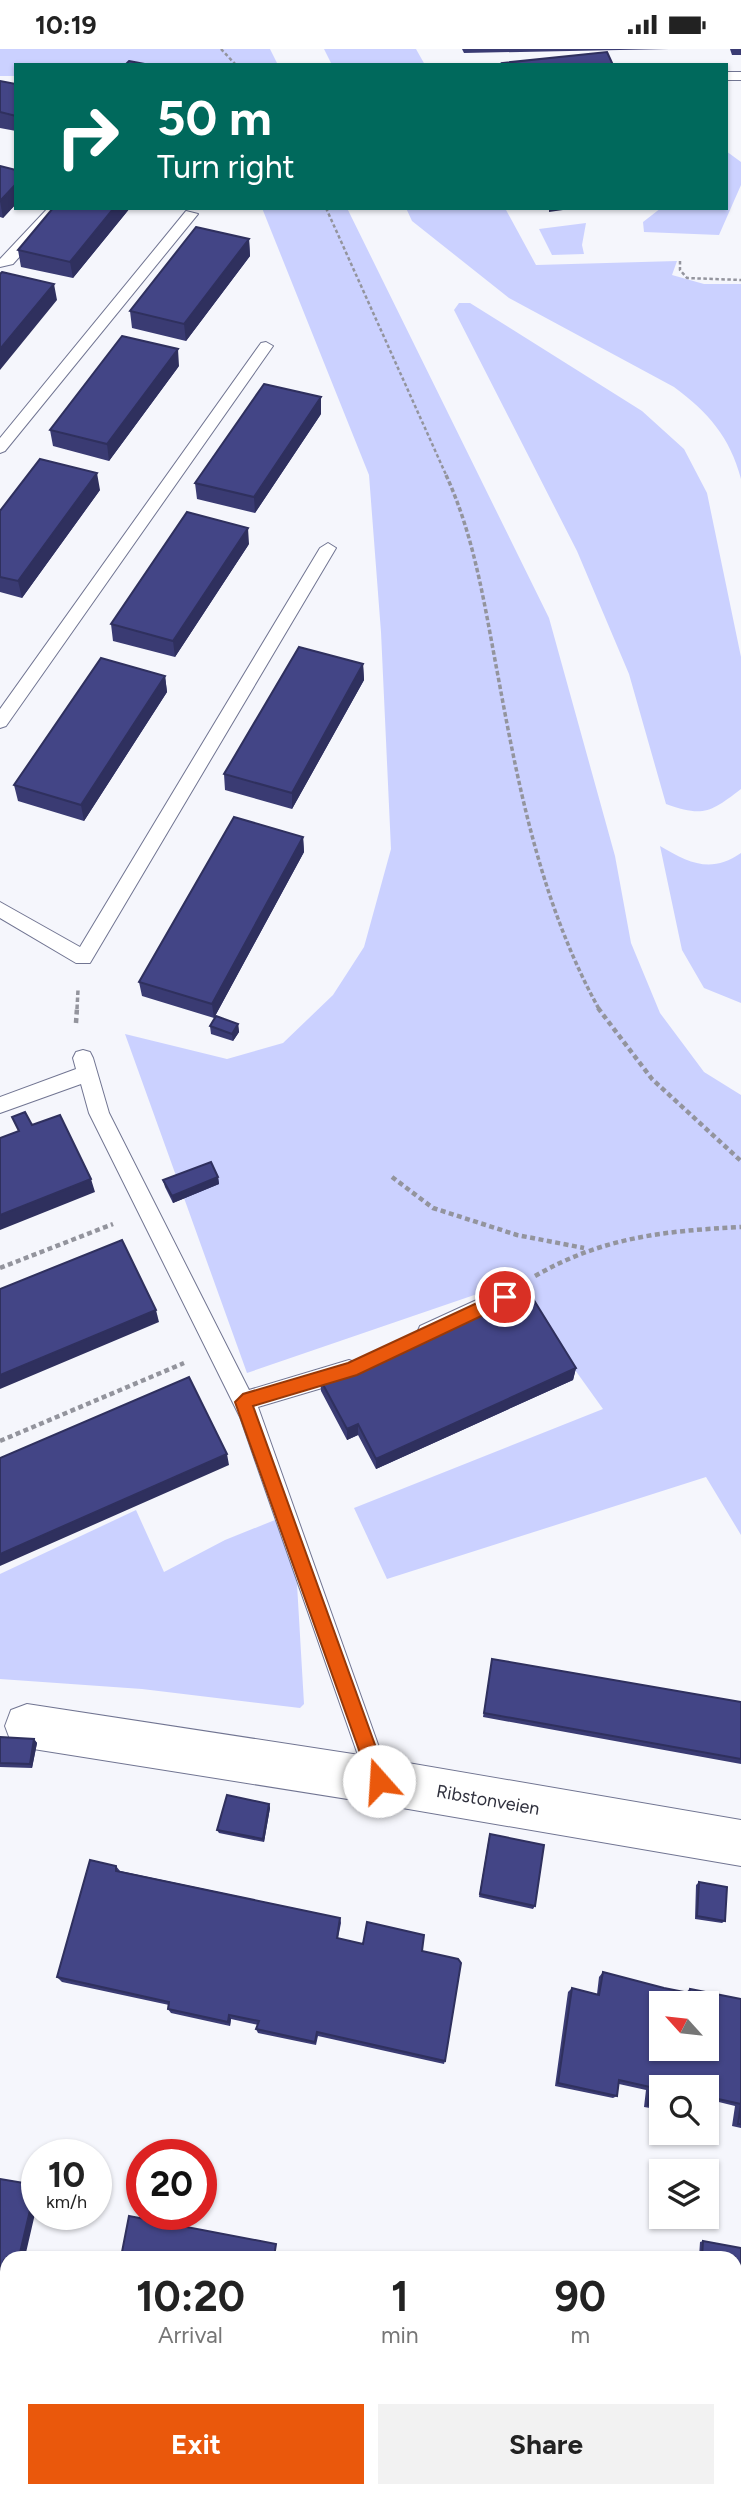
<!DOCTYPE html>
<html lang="en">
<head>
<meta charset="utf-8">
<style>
  body { margin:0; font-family:Figtree,sans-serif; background:#f2f2f2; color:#222; height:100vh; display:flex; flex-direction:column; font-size:26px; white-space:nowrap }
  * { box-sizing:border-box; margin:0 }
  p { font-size:23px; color:#767676 }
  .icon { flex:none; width:38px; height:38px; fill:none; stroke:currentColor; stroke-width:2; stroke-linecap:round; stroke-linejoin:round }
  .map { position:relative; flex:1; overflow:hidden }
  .sheet { position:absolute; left:0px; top:2202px; width:742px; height:247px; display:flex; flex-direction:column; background:#fff; border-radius:21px 21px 0 0; box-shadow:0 2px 5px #0004 }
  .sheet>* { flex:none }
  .hud { position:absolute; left:14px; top:14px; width:714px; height:147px; border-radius:0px; box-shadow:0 2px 5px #0004; background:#00695c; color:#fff; overflow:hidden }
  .needle { width:46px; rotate:297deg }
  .fabs { position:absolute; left:649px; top:1942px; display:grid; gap:14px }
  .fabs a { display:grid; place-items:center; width:70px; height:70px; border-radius:0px; background:#fff; box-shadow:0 2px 5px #0004; font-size:35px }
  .speed { position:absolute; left:21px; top:2090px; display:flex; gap:14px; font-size:35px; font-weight:700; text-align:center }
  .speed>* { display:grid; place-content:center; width:91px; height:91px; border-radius:50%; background:#fff; box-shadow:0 2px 5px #0004; line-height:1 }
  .speed small { font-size:18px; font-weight:400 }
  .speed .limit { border:10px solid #d22; background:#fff; color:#111 }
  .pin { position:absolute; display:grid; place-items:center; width:60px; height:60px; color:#fff; margin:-30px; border:4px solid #fff; border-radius:50%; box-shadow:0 2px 7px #0007 }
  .me { position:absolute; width:77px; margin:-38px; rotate:341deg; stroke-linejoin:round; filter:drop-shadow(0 0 5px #0008) }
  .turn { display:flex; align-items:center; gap:24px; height:147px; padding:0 28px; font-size:32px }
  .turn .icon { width:91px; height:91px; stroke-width:2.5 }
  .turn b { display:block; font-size:49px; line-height:60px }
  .eta { display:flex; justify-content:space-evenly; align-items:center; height:119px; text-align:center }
  .eta b { font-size:42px; font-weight:700; line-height:49px }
  .cta { display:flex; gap:14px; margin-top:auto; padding:14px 28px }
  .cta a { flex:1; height:80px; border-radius:0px; background:#ea580c; color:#fff; font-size:28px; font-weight:700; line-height:80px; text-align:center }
  .cta a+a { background:#f2f2f2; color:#222 }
  .status { display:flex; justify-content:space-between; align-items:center; height:49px; padding:0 35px; background:#fff; direction:ltr }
  .status svg { height:19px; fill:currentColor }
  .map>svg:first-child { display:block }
  .green { fill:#cbd1ff }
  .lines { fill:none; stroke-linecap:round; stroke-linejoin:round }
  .lane-casing { stroke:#717592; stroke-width:2 }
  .street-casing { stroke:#717592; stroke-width:2 }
  .path-far2 { stroke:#93949d; stroke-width:2.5; stroke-dasharray:3.5 2.5; stroke-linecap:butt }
  .path-far1 { stroke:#93949d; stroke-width:3.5; stroke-dasharray:4.5 2.5; stroke-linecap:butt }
  .path { stroke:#93949d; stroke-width:4.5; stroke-dasharray:5 3.5; stroke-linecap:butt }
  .lane { fill:#fff; fill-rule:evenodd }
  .street { fill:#fff; fill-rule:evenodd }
  .wall { fill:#3a3b73 }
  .shaded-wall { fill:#2f305e }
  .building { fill:#434586; stroke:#2f305e; stroke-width:2; fill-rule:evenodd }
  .route { fill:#ea580c; stroke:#983908; stroke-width:2 }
  .labels { text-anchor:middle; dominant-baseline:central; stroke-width:7; stroke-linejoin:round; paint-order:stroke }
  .street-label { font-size:18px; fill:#2f303d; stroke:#fff }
</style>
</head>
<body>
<div class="status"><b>10:19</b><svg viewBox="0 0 49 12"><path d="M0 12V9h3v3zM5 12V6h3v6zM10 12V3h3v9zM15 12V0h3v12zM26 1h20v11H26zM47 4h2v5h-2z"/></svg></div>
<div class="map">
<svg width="741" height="2448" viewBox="0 0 741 2448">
  <rect width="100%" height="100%" fill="#f5f6fc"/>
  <path class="green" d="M 0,0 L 270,0 L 278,16 L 16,16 L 16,27 L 0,27 Z
    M 324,0 L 416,0 L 425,16 L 332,16 Z
    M 726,102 L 741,113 L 741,136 L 719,186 L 644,183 L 643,173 L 661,159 L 726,159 Z
    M 262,159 L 347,159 L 549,569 L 615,807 L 631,894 L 660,964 L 704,1023 L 741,1046 L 741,1486 L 706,1428 L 387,1530 L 354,1459 L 603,1360 L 512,1233 L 247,1324 L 125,985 L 227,1010 L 283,994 L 333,946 L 364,898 L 391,800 L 381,583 L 369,426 Z
    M 406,159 L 505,159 L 536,216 L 677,212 L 672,226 L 704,235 L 741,235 L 741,430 C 730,388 708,363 674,338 L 509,249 L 412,172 Z
    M 586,174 L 582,196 L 584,205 L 552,206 L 539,180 Z
    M 459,254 L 470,254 L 642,362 L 684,400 L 707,444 L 741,608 L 741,740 C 710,764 703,768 666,755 L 629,625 L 577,502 L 454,261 Z
    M 660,797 C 689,814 711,825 741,804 L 741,954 L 704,939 L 682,901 Z
    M 136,1461 L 164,1523 L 225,1491 L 280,1469 L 297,1535 L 304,1655 L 300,1659 L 142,1640 L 0,1630 L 0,1525 Z"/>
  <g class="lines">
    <defs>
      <path id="lane" d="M 726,23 L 741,23 L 741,31 L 726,31 Z
        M 48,159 L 63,159 L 13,215 L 0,218 L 0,210 Z
        M 186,162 L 198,165 L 5,402 L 0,404 L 0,389 Z
        M 266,293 L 273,297 L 6,677 L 0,679 L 0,660 L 261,294 Z
        M 328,494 L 336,499 L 90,914 L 76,914 L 0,869 L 0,853 L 80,898 L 320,499 Z
        M 83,1001 L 90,1003 L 93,1009 L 109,1064 L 249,1341 L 349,1311 L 357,1314 L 360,1321 L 357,1328 L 349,1331 L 258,1358 L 391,1732 L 388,1741 L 379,1744 L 370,1741 L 367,1732 L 240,1368 L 89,1064 L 81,1035 L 0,1064 L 0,1048 L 76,1020 L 73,1009 L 76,1003 Z
        M 505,1238 L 512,1240 L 516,1247 L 512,1254 L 436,1291 L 428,1293 L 420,1291 L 417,1284 L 420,1277 Z"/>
      <path id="street" d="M 27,1655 L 379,1709 L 741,1771 L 741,1817 L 379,1755 L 27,1699 L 11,1693 L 5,1677 L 11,1661 Z"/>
    </defs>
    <use href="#lane" class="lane-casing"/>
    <use href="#street" class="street-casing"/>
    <path class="path-far2" d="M 221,0 L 236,16
      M 326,159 L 447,428
      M 680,212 L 680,221 L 687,229 L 741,231"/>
    <path class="path-far1" d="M 446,426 C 475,489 485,559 498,627 C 519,741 542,857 599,960
      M 77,960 L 78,941"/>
    <path class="path" d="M 598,959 L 652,1030 L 741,1112
      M 76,974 L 77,959
      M 392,1128 L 433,1159 L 517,1186 L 584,1199
      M 0,1219 L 113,1175
      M 535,1227 C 603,1188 664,1182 741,1178
      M 0,1392 L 184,1314"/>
    <use href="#lane" class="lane"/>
    <use href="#street" class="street"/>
  </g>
  <path class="wall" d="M 462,0 L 669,0 L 464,4 Z
    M 730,0 L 741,0 L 741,6 L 732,6 Z
    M 0,32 L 16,35 L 16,82 L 0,79 Z
    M 0,117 L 16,121 L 16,155 L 3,169 L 0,168 Z
    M 53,159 L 130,159 L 73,229 L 21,218 L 18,201 Z
    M 249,190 L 250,207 L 186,292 L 132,279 L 130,262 Z
    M 179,317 L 109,412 L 53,397 L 50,381 Z
    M 321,365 L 255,464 L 197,450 L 195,434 Z
    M 100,441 L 22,549 L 0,543 L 0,462 Z
    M 249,495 L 175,608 L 113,592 L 111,575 Z
    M 363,615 L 364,631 L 292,760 L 225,741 L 224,725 Z
    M 165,627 L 167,643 L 84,772 L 18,752 L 14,736 Z
    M 303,788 L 304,803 L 214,969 L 142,947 L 139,933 Z
    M 238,975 L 239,983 L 233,992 L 211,985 L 210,977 Z
    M 218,1128 L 219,1135 L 173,1154 L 165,1138 L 163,1131 Z
    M 576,1319 L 573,1331 L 376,1420 L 358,1386 L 347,1391 L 321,1342 L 320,1330 Z
    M 492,1610 L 741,1653 L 741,1715 L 483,1668 Z
    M 0,1688 L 34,1690 L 37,1694 L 32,1719 L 0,1718 Z
    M 269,1755 L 270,1759 L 264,1793 L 219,1784 L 217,1781 Z
    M 489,1788 L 535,1857 L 533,1860 L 479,1848 Z
    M 116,1817 L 120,1822 L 340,1869 L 341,1874 L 338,1889 L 363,1895 L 422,1902 L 445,2012 L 444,2015 L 318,1987 L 316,1996 L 258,1984 L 256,1980 L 258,1976 L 231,1970 L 230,1977 L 171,1964 L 168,1960 L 169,1956 L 62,1933 L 57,1928 Z
    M 699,1833 L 725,1872 L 722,1874 L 695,1870 L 696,1836 Z
    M 603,1923 L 664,1939 L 686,1943 L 690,1940 L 741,1950 L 741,2079 L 732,2077 L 735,2057 L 662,2039 L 662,2061 L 644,2058 L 646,2041 L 619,2035 L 617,2047 L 613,2049 L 555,2037 L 568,1943 L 572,1939 L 597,1945 L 599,1928 Z
    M 703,2192 L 735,2208 L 699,2208 L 700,2193 Z
    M 740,2300 L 741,2301 L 741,2448 L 733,2448 L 733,2441 L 735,2441 L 735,2399 Z"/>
  <path class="shaded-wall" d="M 16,135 L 16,155 L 3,169 L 0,152 Z
    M 114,159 L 130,159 L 73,229 L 70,213 Z
    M 549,159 L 577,159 L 549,163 Z
    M 249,190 L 250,207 L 186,292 L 184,275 Z
    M 54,235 L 57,251 L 0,321 L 0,300 Z
    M 178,300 L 179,317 L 109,412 L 107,395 Z
    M 321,348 L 321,365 L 255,464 L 254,448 Z
    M 97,424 L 100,441 L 22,549 L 18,532 Z
    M 248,479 L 249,495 L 175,608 L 173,592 Z
    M 363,615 L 364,631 L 292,760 L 292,744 Z
    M 165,627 L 167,643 L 84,772 L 81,756 Z
    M 303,788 L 304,803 L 214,969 L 212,955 Z
    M 238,975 L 239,983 L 233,992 L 232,985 Z
    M 218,1128 L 219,1135 L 173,1154 L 172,1147 Z
    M 91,1130 L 95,1143 L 0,1181 L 0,1166 Z
    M 156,1261 L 159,1273 L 0,1340 L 0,1326 Z
    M 576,1319 L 573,1331 L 376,1420 L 376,1410 Z
    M 358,1375 L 358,1386 L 347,1391 L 347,1380 Z
    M 227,1405 L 229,1416 L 0,1517 L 0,1505 Z
    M 34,1690 L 37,1694 L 32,1719 L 30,1715 Z
    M 269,1755 L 270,1759 L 264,1793 L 263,1790 Z
    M 229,1966 L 231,1970 L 230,1977 L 228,1973 Z
    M 36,2136 L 37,2137 L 37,2156 L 25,2208 L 19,2208 Z
    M 4,2211 L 7,2211 L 7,2222 L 0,2253 L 0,2226 Z"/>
  <path class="building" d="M 607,3 L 613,16 L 503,16 L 502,14 Z
    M 129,12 L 150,16 L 125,16 Z
    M 0,32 L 16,35 L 16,67 L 0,63 Z
    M 0,117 L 16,121 L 16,135 L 0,152 Z
    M 53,159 L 114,159 L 70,213 L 18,201 Z
    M 196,178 L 249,190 L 184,275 L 130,262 Z
    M 2,223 L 54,235 L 0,300 L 0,225 Z
    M 122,287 L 178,300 L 107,395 L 50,381 Z
    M 264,335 L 321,348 L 254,448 L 195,434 Z
    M 40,410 L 97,424 L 18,532 L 0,528 L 0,462 Z
    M 187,463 L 248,479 L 173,592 L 111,575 Z
    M 299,598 L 363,615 L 292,744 L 224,725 Z
    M 101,609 L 165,627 L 81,756 L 14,736 Z
    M 234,768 L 303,788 L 212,955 L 139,933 Z
    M 216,967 L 238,975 L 232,985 L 210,977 Z
    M 25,1063 L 32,1076 L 60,1066 L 91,1130 L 0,1166 L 0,1089 L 19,1082 L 12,1068 Z
    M 211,1113 L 218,1128 L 172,1147 L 163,1131 Z
    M 122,1191 L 156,1261 L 0,1326 L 0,1240 Z
    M 527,1240 L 576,1319 L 376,1410 L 358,1375 L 347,1380 L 320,1330 Z
    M 189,1328 L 227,1405 L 0,1505 L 0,1409 Z
    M 492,1610 L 741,1653 L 741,1710 L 484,1664 Z
    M 0,1688 L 34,1690 L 30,1715 L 0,1714 Z
    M 227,1746 L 269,1755 L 263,1790 L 217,1781 Z
    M 490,1785 L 544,1796 L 535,1857 L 480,1845 Z
    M 90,1811 L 116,1817 L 116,1822 L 340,1869 L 337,1889 L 363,1895 L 367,1873 L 424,1886 L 422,1902 L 458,1910 L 461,1914 L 445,2012 L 317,1983 L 315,1993 L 256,1980 L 259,1972 L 229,1966 L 228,1973 L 168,1960 L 169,1953 L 57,1928 Z
    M 699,1833 L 727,1838 L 725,1872 L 697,1867 Z
    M 603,1923 L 664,1939 L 689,1944 L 690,1940 L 741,1950 L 741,2075 L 738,2075 L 741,2055 L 709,2048 L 707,2066 L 707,2039 L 662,2039 L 662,2058 L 648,2056 L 650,2038 L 619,2031 L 617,2047 L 558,2034 L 572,1939 L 599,1946 ZM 662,1955 L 707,1955 L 707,2000 L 662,2000 Z
    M 0,2130 L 36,2136 L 19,2208 L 7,2208 L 7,2211 L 4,2211 L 0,2226 Z
    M 129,2167 L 276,2195 L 274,2208 L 121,2208 Z
    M 703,2192 L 741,2199 L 741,2270 L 735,2269 L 735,2208 L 702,2208 Z
    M 741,2349 L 741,2448 L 736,2448 Z"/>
  <path class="route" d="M 505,1241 L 513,1248 L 511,1253 L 357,1326 L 253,1357 L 388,1732 L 385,1739 L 379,1741 L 372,1739 L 370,1732 L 235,1353 L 243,1345 L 348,1314 Z"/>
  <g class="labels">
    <g class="street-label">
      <text transform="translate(488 1751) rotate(10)">Ribstonveien</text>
    </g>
  </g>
</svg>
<div class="fabs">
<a><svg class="needle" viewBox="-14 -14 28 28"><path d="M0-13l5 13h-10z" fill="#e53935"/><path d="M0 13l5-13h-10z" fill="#767676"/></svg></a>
<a><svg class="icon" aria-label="search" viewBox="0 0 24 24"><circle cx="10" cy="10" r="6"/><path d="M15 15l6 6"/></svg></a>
<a><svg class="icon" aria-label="layers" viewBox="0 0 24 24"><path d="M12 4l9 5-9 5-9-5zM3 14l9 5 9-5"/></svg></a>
</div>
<div class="speed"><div>10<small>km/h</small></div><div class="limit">20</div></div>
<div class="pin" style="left:505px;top:1248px;background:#d93025"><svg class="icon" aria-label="arrive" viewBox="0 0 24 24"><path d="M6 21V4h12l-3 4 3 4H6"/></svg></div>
<svg class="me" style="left:379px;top:1732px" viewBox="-20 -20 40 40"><circle r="19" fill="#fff"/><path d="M0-13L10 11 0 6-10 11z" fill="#ea580c"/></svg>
<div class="hud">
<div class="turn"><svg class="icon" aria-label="right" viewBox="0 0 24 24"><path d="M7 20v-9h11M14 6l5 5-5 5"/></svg><div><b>50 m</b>Turn right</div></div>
</div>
<section class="sheet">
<div class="eta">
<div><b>10:20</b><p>Arrival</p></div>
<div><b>1</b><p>min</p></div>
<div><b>90</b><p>m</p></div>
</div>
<div class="cta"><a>Exit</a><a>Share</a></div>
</section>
</div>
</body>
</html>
